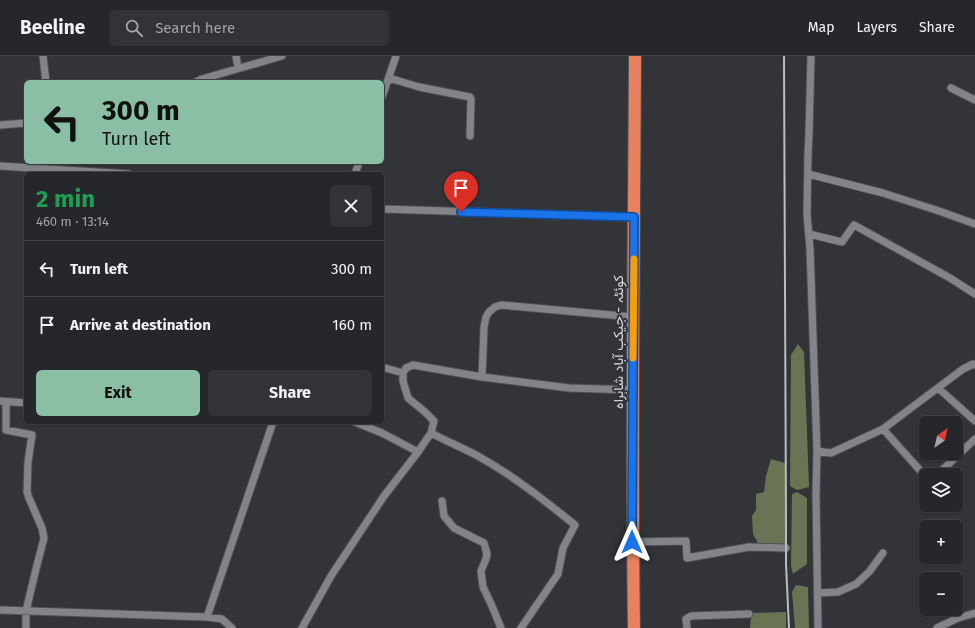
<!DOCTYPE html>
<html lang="en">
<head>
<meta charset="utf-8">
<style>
  body { margin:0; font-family:"Fira Sans",Vazirmatn,sans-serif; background:#323336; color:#f1f3f6; height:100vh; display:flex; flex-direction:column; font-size:15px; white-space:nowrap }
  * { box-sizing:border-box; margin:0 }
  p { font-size:13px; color:#a4a5a8 }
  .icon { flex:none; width:22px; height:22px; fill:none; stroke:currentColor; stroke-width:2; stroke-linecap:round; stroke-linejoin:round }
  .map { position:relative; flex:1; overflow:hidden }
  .panel { position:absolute; left:24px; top:116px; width:360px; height:252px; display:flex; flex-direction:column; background:#26272a; border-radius:6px; box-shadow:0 1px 3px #0004,0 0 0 1px #424447 }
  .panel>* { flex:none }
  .top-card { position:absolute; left:24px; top:24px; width:360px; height:84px; border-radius:6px; box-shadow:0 1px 3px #0004,0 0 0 1px #424447; background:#8abfa5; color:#111; overflow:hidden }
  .needle { width:26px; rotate:34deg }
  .buttons { position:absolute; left:919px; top:360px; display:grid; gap:8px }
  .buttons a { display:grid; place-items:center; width:44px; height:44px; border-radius:6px; background:#26272a; box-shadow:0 1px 3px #0004,0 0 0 1px #424447; font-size:20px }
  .pin { position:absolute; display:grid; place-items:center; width:34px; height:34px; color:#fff; margin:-41px -17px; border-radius:50% 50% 50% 0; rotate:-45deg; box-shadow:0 0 4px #0007 }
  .pin .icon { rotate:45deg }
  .me { position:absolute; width:44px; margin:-22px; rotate:0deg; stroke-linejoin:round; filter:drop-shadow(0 0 3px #0008) }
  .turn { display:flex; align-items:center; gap:14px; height:84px; padding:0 12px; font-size:18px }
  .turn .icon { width:52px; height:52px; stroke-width:2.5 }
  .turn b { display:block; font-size:28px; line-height:34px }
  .round { display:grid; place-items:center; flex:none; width:42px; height:42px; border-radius:6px; background:#323336 }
  .overview { display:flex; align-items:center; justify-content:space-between; height:68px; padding:0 12px }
  h1 { font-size:24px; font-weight:700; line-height:30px; color:#1e9e55 }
  .cta { display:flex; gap:8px; margin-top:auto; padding:8px 12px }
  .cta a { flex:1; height:46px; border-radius:6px; background:#8abfa5; color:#111; font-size:16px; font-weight:700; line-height:46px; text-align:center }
  .cta a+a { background:#323336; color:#f1f3f6 }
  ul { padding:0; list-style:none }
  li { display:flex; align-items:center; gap:12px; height:56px; padding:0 12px; border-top:1px solid #424447 }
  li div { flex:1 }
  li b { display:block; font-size:15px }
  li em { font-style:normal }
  header { display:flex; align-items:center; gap:24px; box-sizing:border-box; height:56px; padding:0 20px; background:#26272a; border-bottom:1px solid #424447 }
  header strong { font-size:19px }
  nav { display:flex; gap:22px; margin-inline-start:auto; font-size:14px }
  .search { width:280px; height:36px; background:#323336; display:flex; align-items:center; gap:10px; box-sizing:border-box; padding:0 14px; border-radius:6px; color:#a4a5a8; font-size:15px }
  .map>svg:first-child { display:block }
  .forest { fill:#697455 }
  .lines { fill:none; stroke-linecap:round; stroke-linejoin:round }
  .street-casing { stroke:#4f5054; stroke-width:9 }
  .highway-casing { stroke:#4f5054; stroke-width:14 }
  .street { stroke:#83848a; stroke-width:7 }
  .highway { stroke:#e8825e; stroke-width:12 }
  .rail { stroke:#bcbdc0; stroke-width:2 }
  .route-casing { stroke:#114b97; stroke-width:10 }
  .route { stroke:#1a73e8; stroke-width:7 }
  .slow { stroke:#f59e0b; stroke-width:7 }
  .labels { text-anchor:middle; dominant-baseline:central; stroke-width:4; stroke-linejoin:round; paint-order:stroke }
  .street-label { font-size:14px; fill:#d7d8db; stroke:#333438 }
</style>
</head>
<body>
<header>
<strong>Beeline</strong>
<div class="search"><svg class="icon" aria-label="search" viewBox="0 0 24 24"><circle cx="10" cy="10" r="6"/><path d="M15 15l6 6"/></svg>Search here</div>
<nav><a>Map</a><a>Layers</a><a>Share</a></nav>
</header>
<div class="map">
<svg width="975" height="572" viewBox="0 0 975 572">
  <rect width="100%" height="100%" fill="#333438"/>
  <path class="forest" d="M 798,288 L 804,296 L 809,431 L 797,434 L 790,430 L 791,299 Z
    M 771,403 L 785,407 L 785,489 L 759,489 L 753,478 L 752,460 L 756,454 L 756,438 L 764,436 L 766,420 Z
    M 797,436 L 807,442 L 807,508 L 793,518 L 791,510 L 792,438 Z
    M 796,529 L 808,531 L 809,572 L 795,572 L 792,536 Z
    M 786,556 L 786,572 L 750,572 L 751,560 L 753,557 Z"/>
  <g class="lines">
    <defs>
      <path id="street" d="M 43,0 L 46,26
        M 236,0 L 238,12
        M 811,0 L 809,77 L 808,99 L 807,158 L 810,193 L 817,395 L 816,438 L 818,572
        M 389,22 L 419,31 L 470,41 L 471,43 L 470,80
        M 196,26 L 202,23 L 282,0
        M 951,32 L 975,44
        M 382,41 L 396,0
        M 0,69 L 26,67
        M 0,110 L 129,118
        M 355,118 L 359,106
        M 808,118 L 883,137 L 939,155 L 975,168
        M 382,153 L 634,161
        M 809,178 L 842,186 L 854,169 L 950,222 L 975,238
        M 382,311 L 403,317
        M 482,321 L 484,271 L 486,261 L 489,256 L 495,251 L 501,249 L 633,261
        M 938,332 L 975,365
        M 0,345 L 26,347
        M 6,346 L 6,374 L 32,379 L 28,406 L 27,436 L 29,442 L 42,472 L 44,482 L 36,513 L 26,555 L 26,572
        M 355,366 L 382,377 L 418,396
        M 883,373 L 926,421
        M 431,377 L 434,365 L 425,356 L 408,342 L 403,325 L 403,317 L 406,312 L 413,309 L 482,321 L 569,332 L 633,334
        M 817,395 L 831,397 L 883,373 L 963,313 L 973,308 L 975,309
        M 937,419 L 975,383
        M 442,445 L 444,460 L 454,472 L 484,487 L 487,498 L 486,503 L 481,515 L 483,531 L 492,550 L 501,572
        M 632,486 L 686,485 L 687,502 L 749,491 L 786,492
        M 818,537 L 838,536 L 856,528 L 869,516 L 883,497
        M 0,554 L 207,561 L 222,563 L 232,572
        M 207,561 L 273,366
        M 302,572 L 331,520 L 384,440 L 418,396 L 431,377 C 446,385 461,391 476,399 C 511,418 544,444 575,469 L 563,492 L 558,518 L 521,572
        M 687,572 L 686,563 L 691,560 L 749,558
        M 937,572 L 958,562 L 975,557"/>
      <path id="highway" d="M 634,572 C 631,381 634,191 635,0"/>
    </defs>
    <use href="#street" class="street-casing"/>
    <use href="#highway" class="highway-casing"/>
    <use href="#street" class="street"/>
    <use href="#highway" class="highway"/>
    <path class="rail" d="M 784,0 L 786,467 L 786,508 L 789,572"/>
  </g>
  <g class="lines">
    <defs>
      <path id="route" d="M 461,156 L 634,161 L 632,486"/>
    </defs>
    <use href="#route" class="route-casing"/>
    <use href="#route" class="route"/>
    <path class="slow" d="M 633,302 L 634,203"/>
  </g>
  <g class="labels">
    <g class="street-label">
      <text transform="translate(618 286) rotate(-90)">کوئٹہ - جیکب آباد شاہراہ</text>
    </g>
  </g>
</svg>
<div class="buttons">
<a><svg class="needle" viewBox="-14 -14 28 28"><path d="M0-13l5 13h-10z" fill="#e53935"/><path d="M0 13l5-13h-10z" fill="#a4a5a8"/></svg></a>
<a><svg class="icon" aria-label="layers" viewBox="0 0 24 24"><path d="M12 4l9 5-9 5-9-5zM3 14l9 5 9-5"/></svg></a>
<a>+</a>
<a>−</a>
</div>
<div class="pin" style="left:461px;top:156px;background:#d93025"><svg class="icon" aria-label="arrive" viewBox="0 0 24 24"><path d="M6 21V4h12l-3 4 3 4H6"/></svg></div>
<svg class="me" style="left:632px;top:486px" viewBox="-20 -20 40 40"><path d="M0-17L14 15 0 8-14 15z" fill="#1a73e8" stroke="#fff" stroke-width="4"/></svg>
<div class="top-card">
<div class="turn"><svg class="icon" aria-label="left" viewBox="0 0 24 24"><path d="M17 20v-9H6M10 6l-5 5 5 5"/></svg><div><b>300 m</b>Turn left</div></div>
</div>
<section class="panel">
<div class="overview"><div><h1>2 min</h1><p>460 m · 13:14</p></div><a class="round"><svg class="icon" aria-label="close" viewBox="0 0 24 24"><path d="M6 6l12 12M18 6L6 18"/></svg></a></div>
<ul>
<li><svg class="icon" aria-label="left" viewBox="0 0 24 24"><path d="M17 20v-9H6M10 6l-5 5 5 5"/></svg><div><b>Turn left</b></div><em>300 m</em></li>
<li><svg class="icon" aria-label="arrive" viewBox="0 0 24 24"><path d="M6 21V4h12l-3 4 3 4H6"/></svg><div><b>Arrive at destination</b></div><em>160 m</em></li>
</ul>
<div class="cta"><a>Exit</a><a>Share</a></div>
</section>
</div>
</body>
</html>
